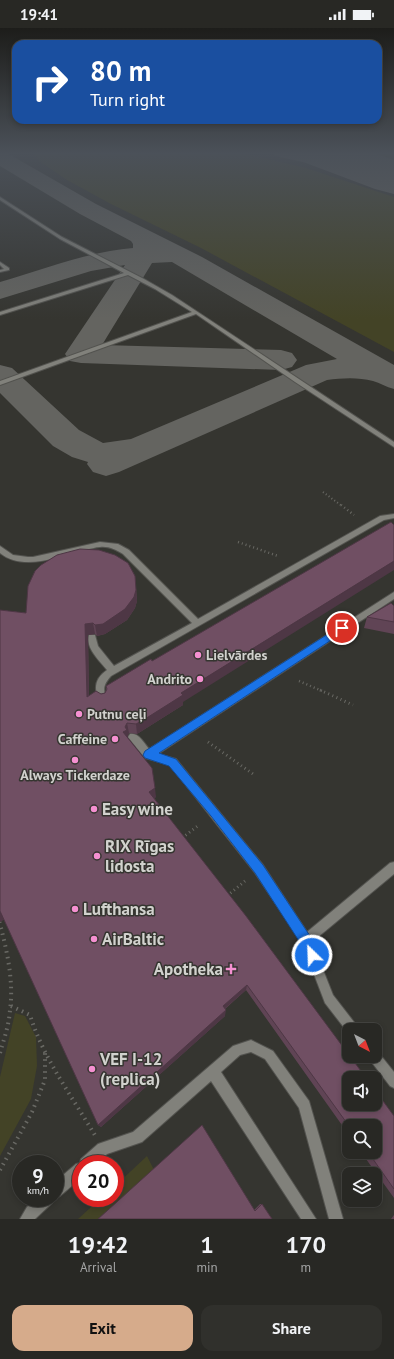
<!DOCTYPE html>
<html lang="en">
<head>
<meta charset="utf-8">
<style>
  body { margin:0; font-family:"PT Sans",sans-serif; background:#30302c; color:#f1f3f6; height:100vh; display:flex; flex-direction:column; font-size:15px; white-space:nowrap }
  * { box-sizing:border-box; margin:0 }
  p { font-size:13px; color:#a5a6a6 }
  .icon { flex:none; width:22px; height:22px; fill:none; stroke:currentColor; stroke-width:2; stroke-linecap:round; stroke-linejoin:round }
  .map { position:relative; height:1191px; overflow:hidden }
  .details { display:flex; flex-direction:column; background:#282824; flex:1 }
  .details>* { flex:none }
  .guide { position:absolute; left:12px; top:12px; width:370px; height:84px; border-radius:12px; box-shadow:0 2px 6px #0003,0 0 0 1px #444441; background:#1a4fa0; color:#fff; overflow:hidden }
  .needle { width:26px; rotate:138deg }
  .tools { position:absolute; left:342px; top:995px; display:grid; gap:8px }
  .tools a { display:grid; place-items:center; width:40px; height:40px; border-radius:8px; background:#282824; box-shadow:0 2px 6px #0003,0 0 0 1px #444441; font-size:20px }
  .speed { position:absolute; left:12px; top:1127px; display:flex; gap:8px; font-size:20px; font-weight:700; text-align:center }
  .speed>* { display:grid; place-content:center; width:52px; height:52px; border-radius:50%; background:#282824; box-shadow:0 2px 6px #0003,0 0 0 1px #444441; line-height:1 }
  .speed small { font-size:10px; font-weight:400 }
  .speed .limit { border:6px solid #d22; background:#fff; color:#111 }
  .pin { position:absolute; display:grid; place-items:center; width:34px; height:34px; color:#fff; margin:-17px; border:2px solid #fff; border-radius:50%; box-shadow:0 1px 4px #0007 }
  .me { position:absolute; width:44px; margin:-22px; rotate:336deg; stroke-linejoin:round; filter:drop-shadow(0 0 3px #0008) }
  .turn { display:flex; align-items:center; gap:14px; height:84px; padding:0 12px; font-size:18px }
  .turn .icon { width:52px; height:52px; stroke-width:2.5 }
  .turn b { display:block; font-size:28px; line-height:34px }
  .eta { display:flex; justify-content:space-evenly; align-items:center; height:68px; text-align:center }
  .eta b { font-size:24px; font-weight:800; line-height:28px }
  .action { display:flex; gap:8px; margin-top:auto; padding:8px 12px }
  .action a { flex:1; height:46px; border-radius:12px; background:#d6ab8b; color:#111; font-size:16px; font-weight:800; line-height:46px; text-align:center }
  .action a+a { background:#30302c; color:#f1f3f6 }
  .status { display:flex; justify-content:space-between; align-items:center; height:28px; padding:0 20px; background:#282824; direction:ltr }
  .status svg { height:11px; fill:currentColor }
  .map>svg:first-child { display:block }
  .green { fill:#434326 }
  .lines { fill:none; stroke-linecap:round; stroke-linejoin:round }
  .taxiway { fill:#646460; fill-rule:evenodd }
  .runway { fill:#646460; fill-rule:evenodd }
  .lane-casing { stroke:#53534f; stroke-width:2 }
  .path-far3 { stroke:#696964; stroke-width:2; stroke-dasharray:1 2.5; stroke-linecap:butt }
  .path-far2 { stroke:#696964; stroke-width:2.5; stroke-dasharray:1 3; stroke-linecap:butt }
  .path-far1 { stroke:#696964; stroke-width:3; stroke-dasharray:1 3.5; stroke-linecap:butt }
  .path { stroke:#696964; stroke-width:4; stroke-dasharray:1.5 4.5; stroke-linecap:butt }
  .lane { fill:#81817b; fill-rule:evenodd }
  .wall { fill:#604455 }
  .shaded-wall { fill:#4e3745 }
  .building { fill:#704f63; stroke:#4e3745 }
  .route { fill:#1a73e8; stroke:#114b97 }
  .poi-dot { fill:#f590d1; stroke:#353530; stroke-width:1.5 }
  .labels { text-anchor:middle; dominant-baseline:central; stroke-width:3; stroke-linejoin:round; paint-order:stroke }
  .poi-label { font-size:14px; font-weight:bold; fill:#d2d2ce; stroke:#353530; text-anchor:start }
  .near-poi-label { font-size:17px; font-weight:bold; fill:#d2d2ce; stroke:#353530; text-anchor:start }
</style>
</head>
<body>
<div class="status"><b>19:41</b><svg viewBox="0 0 49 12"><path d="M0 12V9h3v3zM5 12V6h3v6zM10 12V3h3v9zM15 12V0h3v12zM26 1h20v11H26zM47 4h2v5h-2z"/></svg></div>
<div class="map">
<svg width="394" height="1191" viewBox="0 0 394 1191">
  <rect width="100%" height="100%" fill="#353530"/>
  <path class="green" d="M 31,124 L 238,124 L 306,140 L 394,169 L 394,324 L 201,220 L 111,176 L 67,152 L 42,135 Z
    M 364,124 L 394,124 L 394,135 Z
    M 15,985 L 25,988 L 36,1009 L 37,1038 L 31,1071 L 0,1128 L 0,1049 Z
    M 147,1128 L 154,1142 L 100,1191 L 78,1191 L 101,1170 L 115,1170 L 115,1158 Z"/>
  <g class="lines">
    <path class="taxiway" d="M 0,124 L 7,125 L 96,176 L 202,229 L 394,337 L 394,361 C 386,359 380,355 373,353 C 358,349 342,350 327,352 L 119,444 L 106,448 L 93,444 L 87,436 L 88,434 L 72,429 L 53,418 L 0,365 L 0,337 L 12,340 L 79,402 L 103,415 L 131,411 L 306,337 L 337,331 L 172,234 L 152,235 L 102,317 L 281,322 L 292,325 L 297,332 L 292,339 L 281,342 L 81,335 L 70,333 L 65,326 L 125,237 L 91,243 L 0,271 L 0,254 C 44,241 88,224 133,220 L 133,216 L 131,213 L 80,186 L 0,138 Z
      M 273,124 L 310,124 L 386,141 L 394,142 L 394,151 L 386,153 L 276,128 Z"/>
    <path class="runway" d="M 299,124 L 371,124 L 394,132 L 394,166 L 375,161 L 306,135 Z"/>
    <defs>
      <path id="lane" d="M 0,169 L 62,209 L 144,251 L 172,267 L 394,414 L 394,419 L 295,354 L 196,286 L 0,357 L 0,353 L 192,284 L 155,261 L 128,247 L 0,287 L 0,284 L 124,245 L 60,211 L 0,172 Z
        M 0,234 L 9,240 L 9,242 L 0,244 L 0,242 L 4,241 L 0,237 Z
        M 394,486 L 394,490 L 384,492 L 111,648 C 104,656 102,661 107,671 L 106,674 L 103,675 L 100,674 C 93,661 95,650 107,642 C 100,633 85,620 89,607 L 95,607 L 98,618 L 114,638 L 192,595 L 123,526 C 116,522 109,518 100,519 C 96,519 90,521 85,522 C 60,528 23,544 0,525 L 0,518 L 13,527 L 28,529 L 33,529 L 100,514 L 118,516 L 129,522 L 198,591 L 380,488 Z
        M 394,564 L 394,571 L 158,726 L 176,731 L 263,837 L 307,904 L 390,835 L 394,834 L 394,846 L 312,914 L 333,967 L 357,998 L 359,1002 L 349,1002 L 349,1006 L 325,975 L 302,915 L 255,845 L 170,737 L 145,730 L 128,709 L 130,706 C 138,704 144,715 149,721 Z
        M 251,1012 L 273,1023 L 309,1073 L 343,1191 L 329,1191 L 299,1080 L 265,1031 L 251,1024 L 240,1027 L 221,1044 L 316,1191 L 301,1191 L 211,1053 L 142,1114 L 107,1126 L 96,1136 L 81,1136 L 81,1150 L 60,1168 L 55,1170 L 55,1154 L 76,1136 L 80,1135 L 81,1131 L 98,1116 L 133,1104 L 233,1018 Z
        M 375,1022 L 378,1024 L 394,1044 L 394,1060 L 390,1058 L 370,1032 L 368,1028 L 375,1028 Z
        M 37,1170 L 54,1170 L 52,1175 L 35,1191 L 20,1191 L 27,1179 Z"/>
    </defs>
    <use href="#lane" class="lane-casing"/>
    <path class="path-far3" d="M 323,464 L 342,478"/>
    <path class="path-far2" d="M 341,477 L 354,487
      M 238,514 L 278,528
      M 299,653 L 322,663"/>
    <path class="path-far1" d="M 320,662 L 353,677
      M 208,714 L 253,746
      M 182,810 L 199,797
      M 227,868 L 245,853
      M 0,894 L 1,897"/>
    <path class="path" d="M 11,978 L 30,987 C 43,1030 73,1070 96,1109
      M 0,1025 C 4,1011 9,997 10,982 C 14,954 7,923 0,896
      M 0,1142 L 32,1084 L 45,1052 L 45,1024"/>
    <use href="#lane" class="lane"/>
  </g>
  <path class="wall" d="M 136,559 L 137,573 L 135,580 L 127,592 L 105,606 L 97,608 L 95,606 L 88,607 L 89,668 L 105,665 L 106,662 L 106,658 L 183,674 L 183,677 L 137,706 L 129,705 L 128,707 L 128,711 L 156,769 L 154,770 L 394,1088 L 394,1170 L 361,1124 L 375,1124 L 349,1098 L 349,1107 L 246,962 L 225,981 L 225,988 L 101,1099 L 98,1097 L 4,891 L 0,894 L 0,582 L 26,585 Z
    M 394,578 L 394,606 L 364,600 L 367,589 Z
    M 260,1176 L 262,1176 L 272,1191 L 98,1191 L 254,1182 Z
    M 394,1187 L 394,1191 L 391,1191 Z"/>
  <path class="shaded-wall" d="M 394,533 L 394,542 L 183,674 L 183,677 L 137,706 L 136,696 L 181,665 Z
    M 135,548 L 137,573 L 135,580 L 127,592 L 105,606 L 97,608 L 95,597 Z
    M 93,595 L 95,606 L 88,607 L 89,679 L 87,669 L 85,596 Z
    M 127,695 L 129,705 L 128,707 L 128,712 L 123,704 Z
    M 155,760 L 156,769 L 151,773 L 149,764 Z
    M 0,883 L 5,891 L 0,894 Z
    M 247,957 L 246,962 L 222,983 L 223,978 Z
    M 226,982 L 225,988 L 101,1099 L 98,1097 Z"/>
  <path class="building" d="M 391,494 L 394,497 L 394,533 L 181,665 L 183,667 L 145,691 L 136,696 L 127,695 L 125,699 L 127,702 L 123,704 L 152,740 L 155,760 L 149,764 L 246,888 L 349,1027 L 349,1028 L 350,1028 L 366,1050 L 349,1050 L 349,1076 L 375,1076 L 375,1062 L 394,1088 L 394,1161 L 368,1124 L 375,1124 L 375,1098 L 349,1098 L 247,957 L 223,978 L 226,982 L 98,1097 L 0,883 L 0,582 L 26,585 L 28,558 L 35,543 L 41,537 L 57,527 L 80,521 L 99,522 L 115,527 L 128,535 L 135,548 L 136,562 L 134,569 L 125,581 L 103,596 L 95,597 L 93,595 L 85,596 L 87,669 L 96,663 L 101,666 L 105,665 L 107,661 L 106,658 L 151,631 L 152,633 Z
    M 391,575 L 394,578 L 394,594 L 367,589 Z
    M 202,1097 L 255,1183 L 262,1176 L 272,1191 L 98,1191 Z"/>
  <linearGradient id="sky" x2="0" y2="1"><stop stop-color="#1d1d1a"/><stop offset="0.43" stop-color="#4b5159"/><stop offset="1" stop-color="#4b5159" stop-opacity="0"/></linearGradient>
  <rect width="394" height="291" fill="url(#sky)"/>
  <path class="route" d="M 342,597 L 347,600 L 345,603 L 159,725 L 176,731 L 263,837 L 310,908 L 318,927 L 316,931 L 312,933 L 307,931 L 301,916 L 255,845 L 211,788 L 169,738 L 145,730 L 143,727 L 145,723 Z"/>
  <g class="poi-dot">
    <circle cx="198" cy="627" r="4"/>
    <circle cx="200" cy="651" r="4"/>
    <circle cx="79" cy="686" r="4"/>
    <circle cx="115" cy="711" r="4"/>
    <circle cx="75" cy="732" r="4"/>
    <circle cx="94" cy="781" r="4"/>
    <circle cx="97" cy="828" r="4"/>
    <circle cx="75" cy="881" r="4"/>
    <circle cx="94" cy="911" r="4"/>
    <path d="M229 935h4v4h4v4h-4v4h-4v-4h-4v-4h4z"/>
    <circle cx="92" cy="1041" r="4"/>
  </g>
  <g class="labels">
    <g class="poi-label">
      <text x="206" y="627">Lielvārdes</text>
      <text x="192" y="651" text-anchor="end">Andrito</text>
      <text x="87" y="686">Putnu ceļi</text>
      <text x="107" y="711" text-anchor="end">Caffeine</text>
      <text x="75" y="747" text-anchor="middle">Always Tickerdaze</text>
    </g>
    <g class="near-poi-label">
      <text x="102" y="781">Easy wine</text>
      <text x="105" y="818">RIX Rīgas<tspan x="105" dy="20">lidosta</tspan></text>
      <text x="83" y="881">Lufthansa</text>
      <text x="102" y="911">AirBaltic</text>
      <text x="223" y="941" text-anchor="end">Apotheka</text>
      <text x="100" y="1031">VEF I-12<tspan x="100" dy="20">(replica)</tspan></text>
    </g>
  </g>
</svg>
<div class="tools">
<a><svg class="needle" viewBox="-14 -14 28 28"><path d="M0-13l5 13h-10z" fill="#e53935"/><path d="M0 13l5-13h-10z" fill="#a5a6a6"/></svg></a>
<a><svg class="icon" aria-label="sound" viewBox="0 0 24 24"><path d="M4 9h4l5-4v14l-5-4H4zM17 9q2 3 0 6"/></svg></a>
<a><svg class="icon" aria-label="search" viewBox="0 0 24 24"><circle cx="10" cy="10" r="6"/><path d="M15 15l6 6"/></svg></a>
<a><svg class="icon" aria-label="layers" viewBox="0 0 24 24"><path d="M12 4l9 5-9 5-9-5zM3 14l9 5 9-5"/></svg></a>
</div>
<div class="speed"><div>9<small>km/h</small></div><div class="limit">20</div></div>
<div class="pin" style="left:342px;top:600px;background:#d93025"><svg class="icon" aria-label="arrive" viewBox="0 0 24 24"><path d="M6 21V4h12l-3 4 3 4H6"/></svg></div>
<svg class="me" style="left:312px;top:927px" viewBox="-20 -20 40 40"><circle r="17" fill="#1a73e8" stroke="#fff" stroke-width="3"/><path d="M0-11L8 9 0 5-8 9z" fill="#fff"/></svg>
<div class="guide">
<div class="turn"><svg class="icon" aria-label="right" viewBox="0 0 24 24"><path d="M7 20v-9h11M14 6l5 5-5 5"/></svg><div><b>80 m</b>Turn right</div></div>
</div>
</div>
<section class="details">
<div class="eta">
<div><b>19:42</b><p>Arrival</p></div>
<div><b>1</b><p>min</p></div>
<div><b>170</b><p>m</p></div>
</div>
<div class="action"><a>Exit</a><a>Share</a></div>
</section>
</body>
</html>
